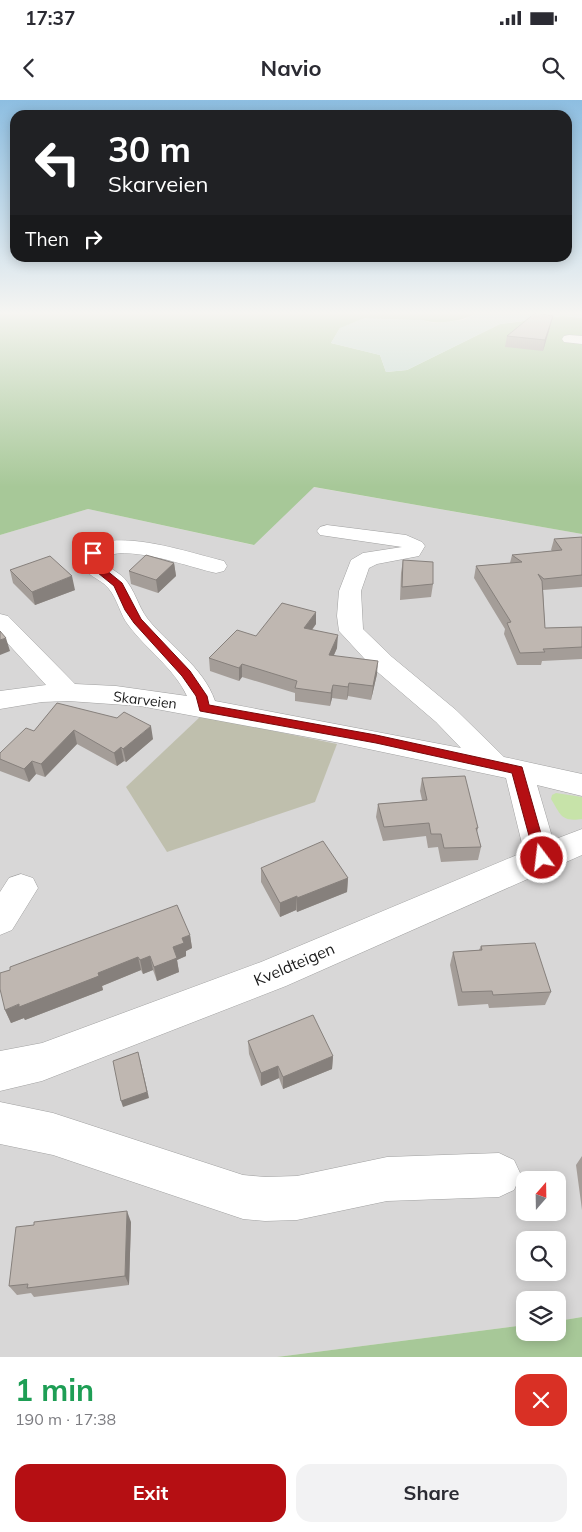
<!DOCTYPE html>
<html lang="en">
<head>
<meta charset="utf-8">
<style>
  body { margin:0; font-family:Mulish,sans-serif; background:#f2f2f3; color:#2b2b33; height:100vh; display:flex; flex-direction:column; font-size:19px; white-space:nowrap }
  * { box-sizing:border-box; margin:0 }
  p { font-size:16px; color:#7c7c81 }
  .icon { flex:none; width:28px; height:28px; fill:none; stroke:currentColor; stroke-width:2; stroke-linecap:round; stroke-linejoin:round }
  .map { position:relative; height:1257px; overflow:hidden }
  .drawer { display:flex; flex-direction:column; background:#fff; flex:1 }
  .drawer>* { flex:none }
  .top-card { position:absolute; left:10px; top:10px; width:562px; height:152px; border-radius:15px; box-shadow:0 2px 12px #0003; background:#202124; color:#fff; overflow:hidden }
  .needle { width:32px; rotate:20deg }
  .tools { position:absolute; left:516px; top:1071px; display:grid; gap:10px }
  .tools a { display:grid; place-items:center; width:50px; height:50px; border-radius:10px; background:#fff; box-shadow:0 2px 12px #0003; font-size:25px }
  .pin { position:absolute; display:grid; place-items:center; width:42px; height:42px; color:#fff; margin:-21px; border-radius:10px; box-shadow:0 2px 8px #0006 }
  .me { position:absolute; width:55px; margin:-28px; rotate:345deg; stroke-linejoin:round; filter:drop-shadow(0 0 4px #0008) }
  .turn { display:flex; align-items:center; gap:18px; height:105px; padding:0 15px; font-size:22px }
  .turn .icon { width:65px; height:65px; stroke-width:2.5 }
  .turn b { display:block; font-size:35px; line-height:42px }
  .then { display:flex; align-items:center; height:48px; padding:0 15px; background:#0003; gap:10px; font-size:19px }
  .round { display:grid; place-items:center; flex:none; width:52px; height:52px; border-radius:15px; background:#f2f2f3 }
  .summary { display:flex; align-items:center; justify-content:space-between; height:85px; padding:0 15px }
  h1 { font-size:30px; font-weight:700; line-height:38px; color:#1e9e55 }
  .action { display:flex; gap:10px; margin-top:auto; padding:10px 15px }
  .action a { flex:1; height:58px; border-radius:15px; background:#b50f13; color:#fff; font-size:20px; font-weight:700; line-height:58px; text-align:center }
  .action a+a { background:#f2f2f3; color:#2b2b33 }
  .status { display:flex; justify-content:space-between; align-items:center; height:35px; padding:0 25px; background:#fff; direction:ltr }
  .status svg { height:14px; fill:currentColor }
  header { display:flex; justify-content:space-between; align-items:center; height:65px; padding:0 15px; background:#fff; font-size:22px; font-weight:700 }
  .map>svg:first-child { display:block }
  .residential { fill:#d8d7d7; fill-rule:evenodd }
  .construction { fill:#bfbfad }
  .grass { fill:#c7e3a9 }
  .forest { fill:#a7c898 }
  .wetland { fill:#bfd8cc }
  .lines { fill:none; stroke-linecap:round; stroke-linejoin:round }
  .minor-casing { stroke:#a1a1a1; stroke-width:1 }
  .minor { fill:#fff; fill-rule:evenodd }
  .wall { fill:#a49d98 }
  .shaded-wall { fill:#86807c }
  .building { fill:#bfb7b1; stroke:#86807c }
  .route { fill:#b50f13; stroke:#760a0c }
  .labels { text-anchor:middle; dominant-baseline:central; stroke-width:4; stroke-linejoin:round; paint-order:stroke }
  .street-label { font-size:14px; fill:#1a1a1a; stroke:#fff }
  .near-street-label { font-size:16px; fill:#1a1a1a; stroke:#fff }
</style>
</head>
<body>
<div class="status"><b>17:37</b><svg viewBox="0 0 49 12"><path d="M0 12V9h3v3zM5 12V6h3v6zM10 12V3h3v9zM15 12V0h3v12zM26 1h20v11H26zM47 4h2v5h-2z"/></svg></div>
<header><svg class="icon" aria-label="back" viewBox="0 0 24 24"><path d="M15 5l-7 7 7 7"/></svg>Navio<svg class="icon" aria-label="search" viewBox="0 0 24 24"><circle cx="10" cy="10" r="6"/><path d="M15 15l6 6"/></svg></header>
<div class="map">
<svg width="582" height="1257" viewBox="0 0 582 1257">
  <rect width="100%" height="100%" fill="#ebe8e1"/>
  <path class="residential" d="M 313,387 L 582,434 L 582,1217 L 558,1221 L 558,1200 L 525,1200 L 525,1225 L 277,1257 L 0,1257 L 0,435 L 88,409 L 253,445 ZM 525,1080 L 558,1080 L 558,1112 L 525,1112 ZM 525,1140 L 558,1140 L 558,1172 L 525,1172 Z"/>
  <path class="construction" d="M 201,616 L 337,644 L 315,702 L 167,752 L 126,687 Z"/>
  <path class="grass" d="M 556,693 L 582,697 L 582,719 C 561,722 561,715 551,699 L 552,695 Z"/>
  <path class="forest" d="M 0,211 L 483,211 C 463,220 443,226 422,220 L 340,228 L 331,243 L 380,255 L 386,272 L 407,270 L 500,224 L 563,216 L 582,218 L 582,434 L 314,387 L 254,445 L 88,409 L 0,435 Z
    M 582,1217 L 582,1257 L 277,1257 L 525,1225 L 525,1232 L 558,1232 L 558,1221 Z"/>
  <path class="wetland" d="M 483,211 L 582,211 L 582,218 L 563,216 L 500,224 L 407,270 L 386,272 L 380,255 L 331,243 L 340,228 L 364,218 L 422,220 L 434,223 L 463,220 Z"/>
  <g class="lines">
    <defs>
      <path id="minor" d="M 569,235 L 582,236 L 582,244 L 564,242 L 562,239 L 564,236 Z
        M 327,425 L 406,435 L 422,442 L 425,446 L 419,456 L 377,464 L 369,468 L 361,491 L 363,529 L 392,557 L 456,610 L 504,657 L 582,674 L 582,696 L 537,685 L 553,740 L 582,729 L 582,755 L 286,886 L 42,981 L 0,991 L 0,951 L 42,943 L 261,862 L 524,752 L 506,678 L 340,643 L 140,606 L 68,601 L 42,602 L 0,609 L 0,591 L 46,585 L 0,535 L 0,514 L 8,516 L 75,584 L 116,586 L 187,596 C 174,568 147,550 129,526 C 120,515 118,500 109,489 C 102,479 82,474 79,461 C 78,456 83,452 87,449 C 118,427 189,453 224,461 L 227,466 L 224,471 L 216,473 C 188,467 124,442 101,459 C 106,467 117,471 124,478 C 135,490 138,506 147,518 C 169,546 203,566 215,601 L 461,648 L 436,622 L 374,569 L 339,531 L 337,516 L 339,491 L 351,460 L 363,453 L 402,447 L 320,435 L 317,431 L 320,427 Z
        M 21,774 L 33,778 L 38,788 L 12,830 L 0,835 L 0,792 L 9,778 Z
        M 0,1002 L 53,1013 L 243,1075 L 265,1077 L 297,1076 L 387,1057 L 499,1053 L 514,1060 L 521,1075 L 514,1090 L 499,1097 L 387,1101 L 297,1120 L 265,1121 L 243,1119 L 53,1055 L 0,1044 Z"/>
    </defs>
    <use href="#minor" class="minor-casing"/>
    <use href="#minor" class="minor"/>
  </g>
  <path class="wall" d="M 550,227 L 543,251 L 505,247 L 507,236 Z
    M 582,437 L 582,487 L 543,490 L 545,528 L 582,527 L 582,559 L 542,561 L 541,565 L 517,565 L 504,534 L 505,529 L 474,478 L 476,466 L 510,463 L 512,455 L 552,451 L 551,450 L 554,439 Z
    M 403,460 L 433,484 L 431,497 L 400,500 L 401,473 Z
    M 174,463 L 176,476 L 158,493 L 131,484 L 129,471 Z
    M 10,470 L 75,490 L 35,505 L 13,483 Z
    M 316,524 L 312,530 L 337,548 L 334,555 L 377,574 L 371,600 L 348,596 L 347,600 L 332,598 L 330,606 L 295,601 L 295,593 L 242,577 L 239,581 L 210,571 L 209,558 L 256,536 Z
    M 57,603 L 153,639 L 126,662 L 124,661 L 117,666 L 77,644 L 45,677 L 36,674 L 29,682 L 0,671 L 0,653 L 34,631 Z
    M 422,678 L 478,728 L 477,732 L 481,747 L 478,760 L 441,762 L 438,747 L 428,748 L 426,736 L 383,741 L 376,717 L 378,704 L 422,700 L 420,691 Z
    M 261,768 L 348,778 L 347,792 L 297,812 L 296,810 L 280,817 L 261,782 Z
    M 190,835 L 192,848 L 186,851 L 186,856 L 177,860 L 179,872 L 157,881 L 153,870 L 143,874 L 141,870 L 102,886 L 103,890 L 25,920 L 24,918 L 11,923 L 5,910 Z
    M 481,846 L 551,892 L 545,905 L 489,908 L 488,904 L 458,906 L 450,865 L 453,852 L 479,850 Z
    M 248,941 L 333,956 L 332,969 L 283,989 L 279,978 L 261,986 L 249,954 Z
    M 582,1056 L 582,1110 L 576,1065 Z
    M 131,1122 L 129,1185 L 34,1197 L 31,1193 L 17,1195 L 9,1186 Z"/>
  <path class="shaded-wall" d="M 553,216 L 550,227 L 543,251 L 545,240 Z
    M 174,463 L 176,476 L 158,493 L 156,480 Z
    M 72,476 L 75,490 L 35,505 L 32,492 Z
    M 316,512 L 316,524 L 303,541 L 304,528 Z
    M 338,535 L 337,548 L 328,568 L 329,555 Z
    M 6,538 L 10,551 L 0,555 L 0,540 Z
    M 378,561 L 377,574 L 371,600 L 373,586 Z
    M 242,564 L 242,577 L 239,581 L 239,568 Z
    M 349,583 L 348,596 L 347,600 L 348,587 Z
    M 333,585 L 332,598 L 330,606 L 331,593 Z
    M 151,626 L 153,639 L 126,662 L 123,649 Z
    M 74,630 L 77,644 L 45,677 L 41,664 Z
    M 121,647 L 124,661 L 117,666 L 114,653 Z
    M 32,661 L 36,674 L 29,682 L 24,669 Z
    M 348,778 L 347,792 L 297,812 L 297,798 Z
    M 297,796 L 296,810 L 280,817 L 280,803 Z
    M 190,835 L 192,848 L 186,851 L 186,856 L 177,860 L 179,872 L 157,881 L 154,867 L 173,847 L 182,838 Z
    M 150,856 L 153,870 L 143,874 L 140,860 Z
    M 138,857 L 141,870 L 102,886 L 103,890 L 25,920 L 24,918 L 11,923 L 5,910 Z
    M 333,956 L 332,969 L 283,989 L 283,977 Z
    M 140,959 L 149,998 L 123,1007 L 121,1001 Z
    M 278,966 L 279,978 L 261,986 L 261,973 Z
    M 127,1111 L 131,1122 L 129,1185 L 125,1176 Z"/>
  <path class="building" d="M 535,213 L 553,216 L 545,240 L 507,236 Z
    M 582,437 L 582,475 L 544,479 L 538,474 L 542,481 L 545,528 L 582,527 L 582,547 L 543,549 L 545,552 L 520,553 L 507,523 L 511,522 L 476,466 L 522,462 L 512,455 L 562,450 L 554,439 Z
    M 146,455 L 174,463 L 156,480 L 129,471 Z
    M 50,456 L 72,476 L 32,492 L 10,470 Z
    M 403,460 L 433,462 L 433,484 L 402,487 Z
    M 282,503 L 316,512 L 304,528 L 338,535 L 329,555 L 378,561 L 373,586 L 349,583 L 348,587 L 333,585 L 331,593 L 295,588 L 297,581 L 242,564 L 239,568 L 209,558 L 237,530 L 256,536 Z
    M 0,531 L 6,538 L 0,540 Z
    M 57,603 L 117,618 L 124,612 L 151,626 L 123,649 L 121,647 L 114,653 L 74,630 L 41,664 L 32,661 L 24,669 L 0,659 L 0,653 L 26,628 L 34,631 Z
    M 465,676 L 478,728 L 476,728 L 481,747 L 444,748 L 441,734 L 431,734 L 429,723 L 384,727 L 378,704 L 427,700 L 422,678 Z
    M 323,741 L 348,778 L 297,798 L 297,796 L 280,803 L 261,768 Z
    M 177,805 L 190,835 L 182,838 L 184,843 L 173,847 L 177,858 L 154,867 L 150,856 L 140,860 L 138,857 L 98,873 L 99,876 L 19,907 L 19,904 L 5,910 L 0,889 L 0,873 L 10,870 L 10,867 Z
    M 535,843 L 551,892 L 493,895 L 492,891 L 462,892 L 453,852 L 482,850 L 481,846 Z
    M 313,915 L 333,956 L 283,977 L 278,966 L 261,973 L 248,941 Z
    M 138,952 L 147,992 L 121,1001 L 113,961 Z
    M 127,1111 L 125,1176 L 27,1188 L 28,1184 L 9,1186 L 16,1127 L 34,1125 L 34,1122 Z"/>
  <linearGradient id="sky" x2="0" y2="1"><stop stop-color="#8dbee1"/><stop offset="0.55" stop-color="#f6f5f2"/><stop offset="1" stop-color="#f6f5f2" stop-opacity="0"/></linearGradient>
  <rect width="582" height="387" fill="url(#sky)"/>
  <path class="route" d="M 90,451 L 96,451 L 98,453 L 95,461 L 122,483 L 141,519 L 190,571 L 207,596 L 209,605 L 376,635 L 522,667 L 548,758 L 546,761 L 542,763 L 537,761 L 535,758 L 512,673 L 376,643 L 200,611 L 196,596 L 182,576 L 134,523 L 125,510 L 114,486 L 87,464 L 86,462 Z"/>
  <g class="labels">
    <g class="street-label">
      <text transform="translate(145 600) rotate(7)">Skarveien</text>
    </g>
    <g class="near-street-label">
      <text transform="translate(294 864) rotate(-23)">Kveldteigen</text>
    </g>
  </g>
</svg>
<div class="tools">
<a><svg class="needle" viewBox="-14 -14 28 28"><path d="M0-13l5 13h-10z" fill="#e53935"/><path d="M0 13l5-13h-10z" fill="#7c7c81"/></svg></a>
<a><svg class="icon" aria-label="search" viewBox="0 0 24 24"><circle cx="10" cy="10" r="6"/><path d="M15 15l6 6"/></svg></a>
<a><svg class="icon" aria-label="layers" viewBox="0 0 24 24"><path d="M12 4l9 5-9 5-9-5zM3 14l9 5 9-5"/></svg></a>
</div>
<div class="pin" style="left:93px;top:453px;background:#d93025"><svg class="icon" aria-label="arrive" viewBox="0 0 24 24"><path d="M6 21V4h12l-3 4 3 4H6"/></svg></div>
<svg class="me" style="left:542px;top:758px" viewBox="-20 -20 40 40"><circle r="17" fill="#b50f13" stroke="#fff" stroke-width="3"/><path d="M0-11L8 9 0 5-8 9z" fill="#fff"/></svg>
<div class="top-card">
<div class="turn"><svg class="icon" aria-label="left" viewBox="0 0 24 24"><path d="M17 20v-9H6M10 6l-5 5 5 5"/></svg><div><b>30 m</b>Skarveien</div></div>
<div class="then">Then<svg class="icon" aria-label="right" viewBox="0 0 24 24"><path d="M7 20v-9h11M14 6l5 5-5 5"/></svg></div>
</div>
</div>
<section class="drawer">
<div class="summary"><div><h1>1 min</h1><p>190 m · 17:38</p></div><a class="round" style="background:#d93025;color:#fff"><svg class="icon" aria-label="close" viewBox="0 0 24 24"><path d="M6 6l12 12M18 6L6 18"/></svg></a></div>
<div class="action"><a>Exit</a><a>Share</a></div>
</section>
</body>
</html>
